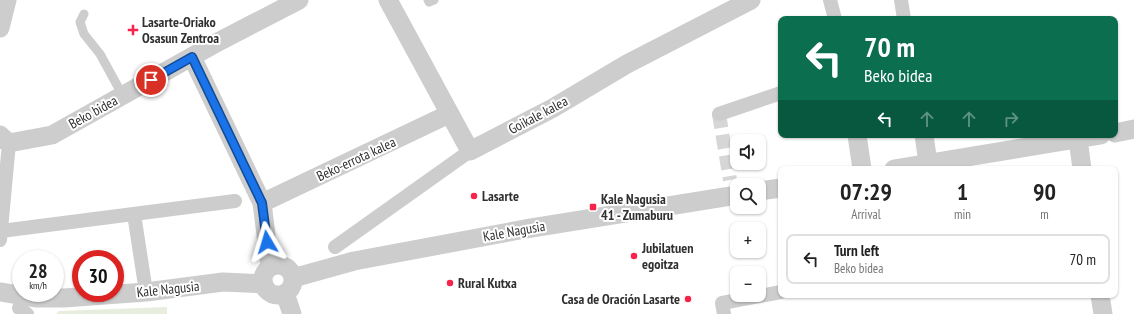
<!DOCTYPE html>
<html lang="en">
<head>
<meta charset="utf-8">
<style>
  body { margin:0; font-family:"PT Sans Narrow",sans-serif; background:#f2f2f2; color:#222; height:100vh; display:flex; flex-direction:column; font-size:15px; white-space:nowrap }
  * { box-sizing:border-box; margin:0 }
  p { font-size:13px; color:#767676 }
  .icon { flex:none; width:22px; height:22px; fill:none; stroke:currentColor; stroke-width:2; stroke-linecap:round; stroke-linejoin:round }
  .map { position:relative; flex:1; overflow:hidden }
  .details { position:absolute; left:778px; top:166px; width:340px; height:132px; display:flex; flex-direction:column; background:#fff; border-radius:8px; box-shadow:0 1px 3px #0004 }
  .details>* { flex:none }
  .banner { position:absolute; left:778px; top:16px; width:340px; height:122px; border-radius:8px; box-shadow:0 1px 3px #0004; background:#0b6e4f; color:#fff; overflow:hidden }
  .controls { position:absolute; left:730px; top:134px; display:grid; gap:8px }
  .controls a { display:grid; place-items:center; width:36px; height:36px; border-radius:8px; background:#fff; box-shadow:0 1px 3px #0004; font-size:20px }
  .speed { position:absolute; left:12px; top:250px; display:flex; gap:8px; font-size:20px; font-weight:700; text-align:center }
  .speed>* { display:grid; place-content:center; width:52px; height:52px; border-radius:50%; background:#fff; box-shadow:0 1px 3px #0004; line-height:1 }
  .speed small { font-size:10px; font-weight:400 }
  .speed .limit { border:6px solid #d22; background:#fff; color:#111 }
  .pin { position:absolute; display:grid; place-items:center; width:34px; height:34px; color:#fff; margin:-17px; border:2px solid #fff; border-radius:50%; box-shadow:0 1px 4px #0007 }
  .me { position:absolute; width:44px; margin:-22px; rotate:353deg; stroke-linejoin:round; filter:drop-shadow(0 0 3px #0008) }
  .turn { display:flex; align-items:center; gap:14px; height:84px; padding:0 20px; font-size:18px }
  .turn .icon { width:52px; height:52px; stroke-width:2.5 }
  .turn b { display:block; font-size:28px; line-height:34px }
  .lanes { display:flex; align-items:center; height:38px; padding:0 20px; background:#0003; justify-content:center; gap:20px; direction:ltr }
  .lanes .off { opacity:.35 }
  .eta { display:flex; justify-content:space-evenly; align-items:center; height:68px; text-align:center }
  .eta b { font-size:24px; font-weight:700; line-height:28px }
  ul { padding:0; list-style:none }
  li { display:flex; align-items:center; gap:12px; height:50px; margin:0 8px 6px; padding:0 12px; border:2px solid #e0e0e0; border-radius:8px }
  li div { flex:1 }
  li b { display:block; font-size:15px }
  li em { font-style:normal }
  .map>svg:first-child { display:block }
  .green { fill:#e8eedd }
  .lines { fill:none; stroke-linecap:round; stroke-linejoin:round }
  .pedestrian-tunnel { stroke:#d6d6d6; stroke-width:14; stroke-dasharray:14 7; stroke-linecap:butt }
  .service { stroke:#cdcdcd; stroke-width:9 }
  .pedestrian { stroke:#cdcdcd; stroke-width:14 }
  .minor { stroke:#cdcdcd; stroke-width:19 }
  .route-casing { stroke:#114b97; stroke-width:10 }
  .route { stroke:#1a73e8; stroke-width:7 }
  .poi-dot { fill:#f7234a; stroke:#fff; stroke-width:1.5 }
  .labels { text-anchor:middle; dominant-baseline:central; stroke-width:4; stroke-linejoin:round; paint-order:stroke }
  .poi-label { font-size:14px; font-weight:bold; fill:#303030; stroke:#fff; text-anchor:start }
  .street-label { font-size:14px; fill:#303030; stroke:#fff }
</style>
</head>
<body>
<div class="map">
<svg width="1134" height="314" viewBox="0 0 1134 314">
  <rect width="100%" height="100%" fill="#fff"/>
  <path class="green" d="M 167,307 L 167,314 L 56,314 L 59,311 Z"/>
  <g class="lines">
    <path class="pedestrian-tunnel" d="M 719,114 L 730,180"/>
    <path class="service" d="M 428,0 L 429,2 L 434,0
      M 84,14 L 80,22 L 84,34 L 100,54 L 123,96"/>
    <path class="pedestrian" d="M 830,0 L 835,19
      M 901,0 L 904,19
      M 719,114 L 781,93
      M 0,142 L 9,143 L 0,240
      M 134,214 L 146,292
      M 1,231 L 235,201
      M 335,247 L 470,151
      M 19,308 L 27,314
      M 724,314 L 722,303 L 781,292"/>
    <path class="minor" d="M 388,0 L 470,151 L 553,108 L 627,64 L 751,0
      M 0,28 L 7,0
      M 192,57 L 262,203 L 270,267
      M 1115,133 L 1134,129
      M 0,135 L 9,143 L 52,135 L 218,42 L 299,0
      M 857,135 L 862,169
      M 924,135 L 928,163
      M 1078,139 L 1082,169
      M 894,169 L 1101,135
      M 759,191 L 781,188
      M 262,203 L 449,114
      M263 280a15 15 0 1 1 30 0a15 15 0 1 1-30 0Z
      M 293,278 L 354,261 L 525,229 L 737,195
      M 0,292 L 37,298 L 64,298 L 146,292 L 223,282 L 264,284
      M 285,293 L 292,314
      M 1100,295 L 1103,314"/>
  </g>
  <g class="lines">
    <defs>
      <path id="route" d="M 151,80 L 192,57 L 262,203 L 267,242"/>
    </defs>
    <use href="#route" class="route-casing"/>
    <use href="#route" class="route"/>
  </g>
  <g class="poi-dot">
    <path d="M131 24h4v4h4v4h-4v4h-4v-4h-4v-4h4z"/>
    <circle cx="474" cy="196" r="4"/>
    <rect x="589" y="203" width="8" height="8" rx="2"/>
    <circle cx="634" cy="256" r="4"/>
    <circle cx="450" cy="283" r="4"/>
    <circle cx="688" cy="299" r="4"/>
  </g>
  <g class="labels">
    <g class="poi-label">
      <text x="142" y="22">Lasarte-Oriako<tspan x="142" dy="16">Osasun Zentroa</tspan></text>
      <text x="482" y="196">Lasarte</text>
      <text x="601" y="199">Kale Nagusia<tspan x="601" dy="16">41 - Zumaburu</tspan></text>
      <text x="642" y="248">Jubilatuen<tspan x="642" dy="16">egoitza</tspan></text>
      <text x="458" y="283">Rural Kutxa</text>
      <text x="680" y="299" text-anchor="end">Casa de Oración Lasarte</text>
    </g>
    <g class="street-label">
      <text transform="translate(93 112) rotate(-29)">Beko bidea</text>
      <text transform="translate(538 115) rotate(-28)">Goikale kalea</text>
      <text transform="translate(356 159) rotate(-25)">Beko-errota kalea</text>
      <text transform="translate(514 231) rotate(-10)">Kale Nagusia</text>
      <text transform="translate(168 289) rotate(-6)">Kale Nagusia</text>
    </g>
  </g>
</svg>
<div class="controls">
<a><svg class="icon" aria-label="sound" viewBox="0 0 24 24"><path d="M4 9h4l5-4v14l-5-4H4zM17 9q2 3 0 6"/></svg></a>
<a><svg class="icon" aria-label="search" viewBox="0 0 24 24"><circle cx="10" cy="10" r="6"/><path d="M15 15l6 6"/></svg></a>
<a>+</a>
<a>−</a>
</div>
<div class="speed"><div>28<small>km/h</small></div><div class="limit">30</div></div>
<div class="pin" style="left:151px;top:80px;background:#d93025"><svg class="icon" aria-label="arrive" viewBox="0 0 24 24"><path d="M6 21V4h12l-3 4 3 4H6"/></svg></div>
<svg class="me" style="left:267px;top:242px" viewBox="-20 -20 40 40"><path d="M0-17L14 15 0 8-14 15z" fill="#1a73e8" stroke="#fff" stroke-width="4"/></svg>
<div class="banner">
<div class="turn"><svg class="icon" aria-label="left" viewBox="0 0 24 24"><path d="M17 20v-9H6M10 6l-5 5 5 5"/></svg><div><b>70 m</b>Beko bidea</div></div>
<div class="lanes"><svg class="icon" aria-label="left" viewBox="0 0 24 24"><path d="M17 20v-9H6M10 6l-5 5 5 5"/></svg><svg class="icon off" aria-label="ahead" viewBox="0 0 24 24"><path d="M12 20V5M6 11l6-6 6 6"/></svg><svg class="icon off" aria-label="ahead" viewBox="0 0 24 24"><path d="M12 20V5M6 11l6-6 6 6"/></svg><svg class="icon off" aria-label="right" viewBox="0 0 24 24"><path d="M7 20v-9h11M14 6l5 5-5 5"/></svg></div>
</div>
<section class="details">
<div class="eta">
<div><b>07:29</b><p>Arrival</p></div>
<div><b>1</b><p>min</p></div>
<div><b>90</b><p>m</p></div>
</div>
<ul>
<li><svg class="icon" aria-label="left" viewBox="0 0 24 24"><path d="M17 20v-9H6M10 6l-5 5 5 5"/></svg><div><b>Turn left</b><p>Beko bidea</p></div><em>70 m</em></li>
</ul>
</section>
</div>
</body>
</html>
